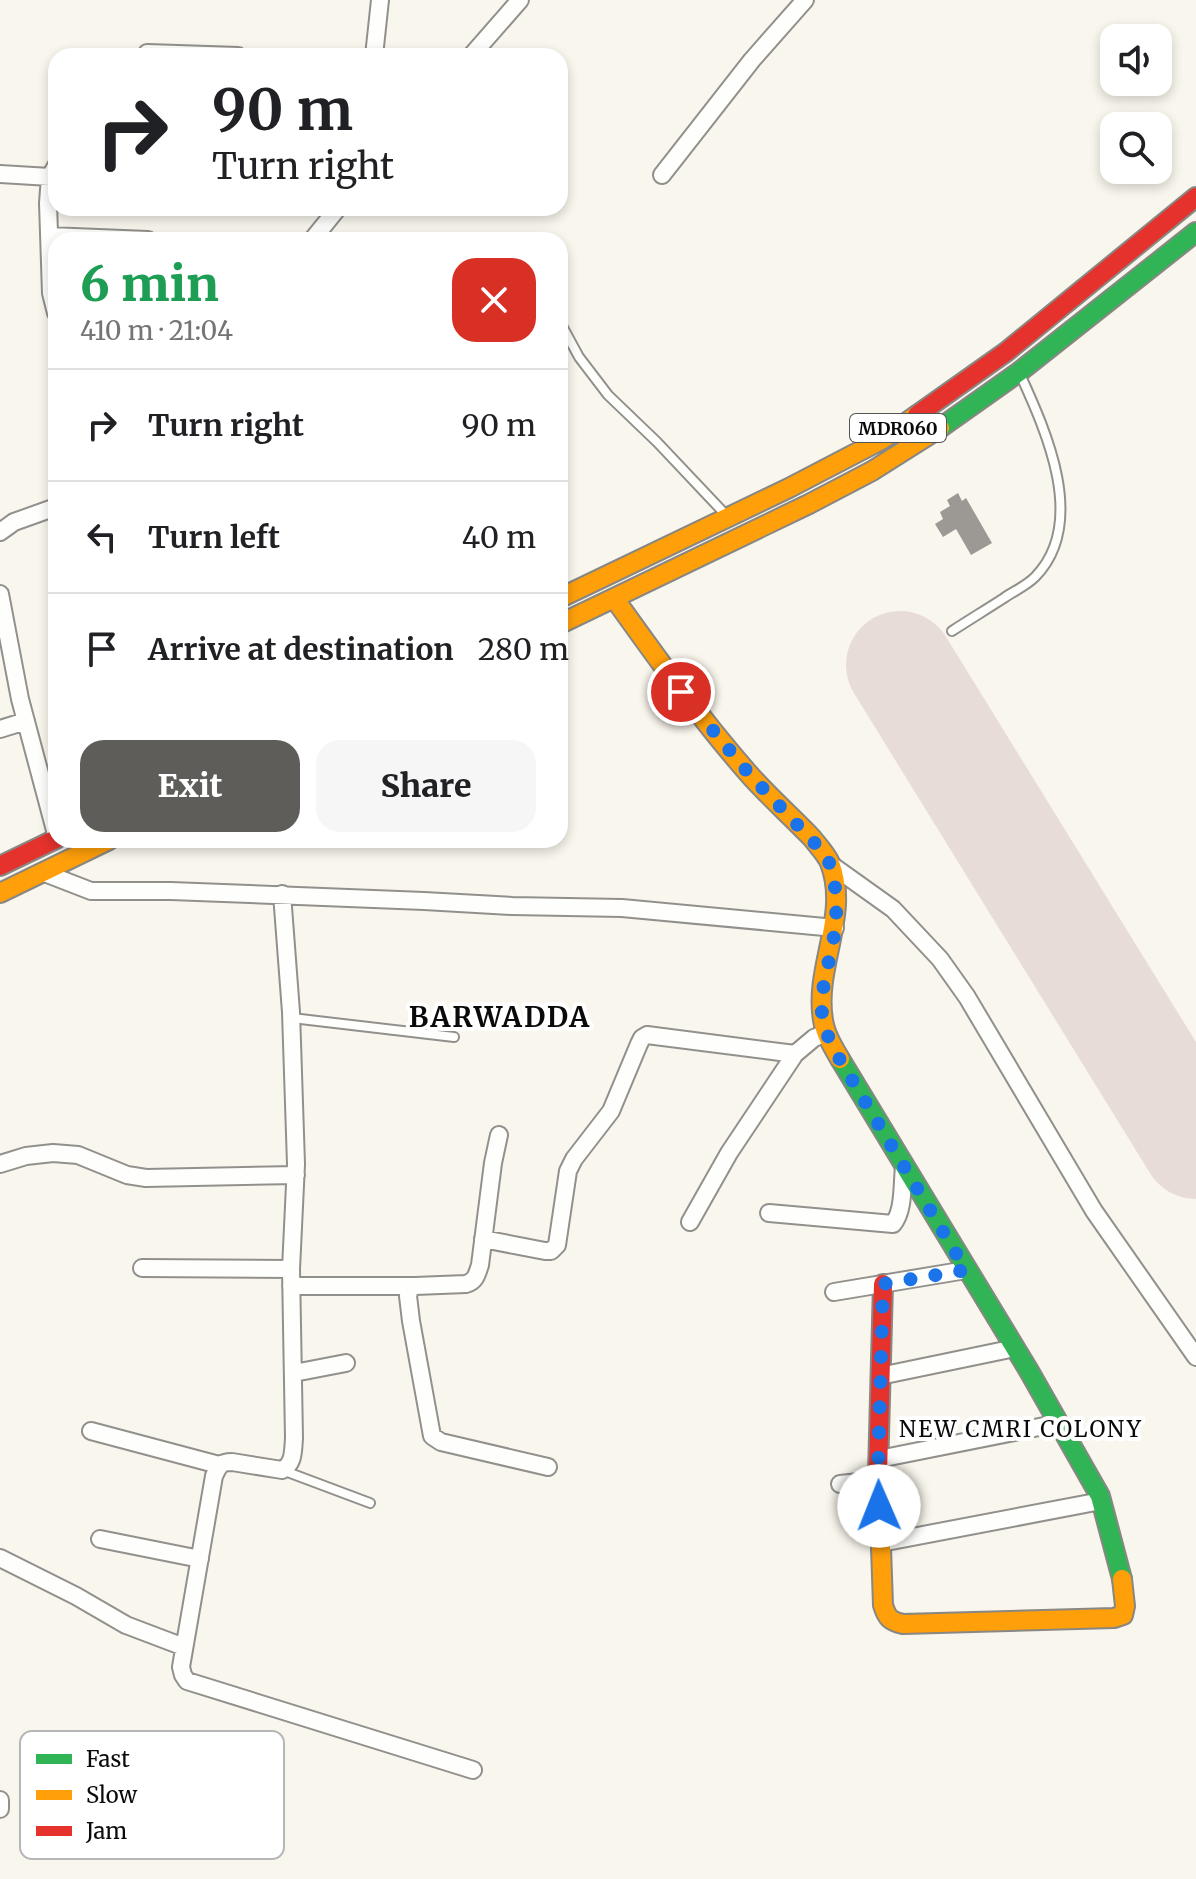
<!DOCTYPE html>
<html lang="en">
<head>
<meta charset="utf-8">
<style>
  body { margin:0; font-family:Merriweather,serif; background:#f6f6f6; color:#202124; height:100vh; display:flex; flex-direction:column; font-size:30px; white-space:nowrap }
  * { box-sizing:border-box; margin:0 }
  p { font-size:26px; color:#757577 }
  .icon { flex:none; width:44px; height:44px; fill:none; stroke:currentColor; stroke-width:2; stroke-linecap:round; stroke-linejoin:round }
  .map { position:relative; flex:1; overflow:hidden }
  .panel { position:absolute; left:48px; top:232px; width:520px; height:616px; display:flex; flex-direction:column; background:#fff; border-radius:24px; box-shadow:0 4px 12px #0003 }
  .panel>* { flex:none }
  .guide { position:absolute; left:48px; top:48px; width:520px; height:168px; border-radius:24px; box-shadow:0 4px 12px #0003; background:#fff; color:#202124; overflow:hidden }
  .buttons { position:absolute; left:1100px; top:24px; display:grid; gap:16px }
  .buttons a { display:grid; place-items:center; width:72px; height:72px; border-radius:16px; background:#fff; box-shadow:0 4px 12px #0003; font-size:40px }
  .pin { position:absolute; display:grid; place-items:center; width:68px; height:68px; color:#fff; margin:-34px; border:4px solid #fff; border-radius:50%; box-shadow:0 2px 8px #0007 }
  .me { position:absolute; width:88px; margin:-44px; rotate:359deg; stroke-linejoin:round; filter:drop-shadow(0 0 6px #0008) }
  .turn { display:flex; align-items:center; gap:28px; height:168px; padding:0 32px; font-size:36px }
  .turn .icon { width:104px; height:104px; stroke-width:2.5 }
  .turn b { display:block; font-size:56px; line-height:68px }
  .round { display:grid; place-items:center; flex:none; width:84px; height:84px; border-radius:24px; background:#f6f6f6 }
  .overview { display:flex; align-items:center; justify-content:space-between; height:136px; padding:0 32px }
  h1 { font-size:48px; font-weight:800; line-height:60px; color:#1e9e55 }
  .button { display:flex; gap:16px; margin-top:auto; padding:16px 32px }
  .button a { flex:1; height:92px; border-radius:24px; background:#5e5d59; color:#fff; font-size:32px; font-weight:800; line-height:92px; text-align:center }
  .button a+a { background:#f6f6f6; color:#202124 }
  ul { padding:0; list-style:none }
  li { display:flex; align-items:center; gap:24px; height:112px; padding:0 32px; border-top:2px solid #e0e0e0 }
  li div { flex:1 }
  li b { display:block; font-size:30px }
  li em { font-style:normal }
  .map>svg:first-child { display:block }
  .lines { fill:none; stroke-linecap:round; stroke-linejoin:round }
  .runway { stroke:#e8dcd8; stroke-width:108 }
  .building { fill:#9c9893 }
  .lane-casing { stroke:#92908c; stroke-width:12 }
  .street-casing { stroke:#92908c; stroke-width:20 }
  .fast-casing { stroke:#888783; stroke-width:22 }
  .slow-casing { stroke:#888783; stroke-width:22 }
  .jam-casing { stroke:#888783; stroke-width:22 }
  .lane { stroke:#fefefc; stroke-width:8 }
  .street { stroke:#fefefc; stroke-width:16 }
  .fast { stroke:#30b455; stroke-width:18 }
  .slow { stroke:#ff9f0a; stroke-width:18 }
  .jam { stroke:#e5322d; stroke-width:18 }
  .route { stroke:#1a73e8; stroke-width:14; stroke-dasharray:0 25.2 }
  .labels { text-anchor:middle; dominant-baseline:central; stroke-width:8; stroke-linejoin:round; paint-order:stroke }
  .shield { fill:#fff; stroke:#545454; stroke-width:2 }
  .shield-label { font-size:18px; font-weight:bold; fill:#0a0a0a }
  .neighbourhood-label { font-size:22px; letter-spacing:2px; fill:#0a0a0a; stroke:#fff }
  .district-label { font-size:28px; font-weight:bold; letter-spacing:2px; fill:#0a0a0a; stroke:#fff }
  .key { fill:#fff; stroke:#b6b6b6; stroke-width:2 }
  .key-label { font-size:22px; fill:#0a0a0a }
</style>
</head>
<body>
<div class="map">
<svg width="1196" height="1879" viewBox="0 0 1196 1879">
  <rect width="100%" height="100%" fill="#f9f6ed"/>
  <g class="lines">
    <path class="runway" d="M 900,665 L 1196,1145"/>
  </g>
  <path class="building" d="M 958,493 L 962,501 L 966,498 L 992,543 L 971,555 L 956,529 L 943,537 L 935,524 L 943,519 L 940,512 L 950,506 L 947,500 Z"/>
  <g class="lines">
    <defs>
      <path id="lane" d="M 560,322 L 579,357 L 608,395 L 657,442 L 726,515
        M 952,631 C 969,620 987,609 1004,598 C 1014,591 1026,586 1035,577 C 1088,523 1046,431 1020,374
        M 560,699 L 562,712 L 562,804
        M 292,1018 L 454,1037
        M 282,1470 L 370,1503"/>
      <path id="street" d="M 147,53 L 238,56
        M 374,56 L 380,0
        M 471,56 L 520,0
        M 56,166 L 50,177 L 48,203 L 51,293 L 56,313
        M 0,174 L 50,177
        M 662,175 L 752,60 L 805,0
        M 49,236 L 148,240
        M 312,240 L 338,208
        M 0,532 L 14,522 L 56,507
        M 0,594 L 20,699 L 56,834
        M 0,729 L 26,721
        M 830,864 L 893,909 L 940,959 L 967,997 L 1094,1211 L 1196,1357
        M 42,872 L 91,891 L 171,891 L 424,901 L 512,906 L 622,908 L 835,928
        M 282,894 L 291,1012 L 296,1164 L 291,1269 L 294,1438 C 293,1451 294,1464 282,1470 L 232,1462 C 220,1462 219,1466 214,1476 L 181,1667 L 183,1675 L 187,1681 L 473,1770
        M 499,1135 L 493,1163 L 480,1265 C 477,1274 476,1281 466,1284 L 415,1286 L 410,1288 L 408,1296 L 411,1321 L 432,1436 L 441,1442 L 548,1467
        M 0,1164 L 26,1156 L 53,1153 L 78,1155 L 127,1175 L 146,1178 L 296,1175
        M 769,1213 L 893,1224 C 904,1211 902,1185 904,1167
        M 690,1222 L 729,1153 L 795,1054 L 814,1038 L 826,1033
        M 483,1239 L 545,1251 L 551,1251 L 557,1245 L 568,1171 L 574,1159 L 611,1111 L 639,1044 L 642,1038 L 647,1035 L 795,1054
        M 142,1268 L 291,1269
        M 291,1286 L 415,1286
        M 834,1292 L 966,1270
        M 294,1373 L 346,1363
        M 880,1376 L 1015,1348
        M 91,1431 L 219,1465
        M 879,1459 L 1059,1423
        M 840,1484 L 879,1480
        M 100,1539 L 200,1559
        M 881,1543 L 1101,1501
        M 0,1558 L 76,1596 L 126,1625 L 184,1647
        M 0,1800 L 0,1809"/>
      <path id="fast" d="M 940,428 L 1019,372 L 1196,232
        M 840,1059 L 1029,1371 L 1100,1496 L 1122,1579"/>
      <path id="slow" d="M 560,598 L 789,488 L 883,439 L 917,415
        M 614,598 C 657,658 699,717 748,773 C 768,796 791,816 812,838 C 818,846 826,854 830,863 C 850,915 814,967 823,1020 C 825,1034 833,1047 840,1059
        M 560,624 L 809,504 L 872,471 L 940,428
        M 0,893 L 109,840
        M 880,1518 L 883,1605 C 887,1618 890,1621 903,1624 L 1114,1618 L 1123,1615 L 1125,1606 L 1122,1579"/>
      <path id="jam" d="M 917,415 L 1006,352 L 1196,197
        M 0,866 L 56,839
        M 880,1518 L 878,1473 L 883,1284"/>
    </defs>
    <use href="#lane" class="lane-casing"/>
    <use href="#street" class="street-casing"/>
    <use href="#fast" class="fast-casing"/>
    <use href="#slow" class="slow-casing"/>
    <use href="#jam" class="jam-casing"/>
    <use href="#lane" class="lane"/>
    <use href="#street" class="street"/>
    <use href="#fast" class="fast"/>
    <use href="#slow" class="slow"/>
    <use href="#jam" class="jam"/>
  </g>
  <g class="lines">
    <path class="route" d="M 681,692 L 751,776 L 826,855 C 836,877 838,904 835,928 C 832,957 820,984 822,1014 C 823,1031 833,1045 840,1060 L 966,1270 L 883,1284 L 878,1473 L 879,1506"/>
  </g>
  <g class="labels">
    <rect class="shield" x="850" y="414" width="96" height="28" rx="6"/>
    <g class="shield-label">
      <text x="898" y="428">MDR060</text>
    </g>
    <g class="neighbourhood-label">
      <text x="1021" y="1429">NEW CMRI COLONY</text>
    </g>
    <g class="district-label">
      <text x="500" y="1017">BARWADDA</text>
    </g>
  </g>
  <rect x="20" y="1731" width="264" height="128" rx="12" class="key"/>
  <rect x="36" y="1754" width="36" height="10" fill="#30b455"/>
  <rect x="36" y="1790" width="36" height="10" fill="#ff9f0a"/>
  <rect x="36" y="1826" width="36" height="10" fill="#e5322d"/>
  <g class="key-label">
    <text x="86" y="1767">Fast</text>
    <text x="86" y="1803">Slow</text>
    <text x="86" y="1839">Jam</text>
  </g>
</svg>
<div class="buttons">
<a><svg class="icon" aria-label="sound" viewBox="0 0 24 24"><path d="M4 9h4l5-4v14l-5-4H4zM17 9q2 3 0 6"/></svg></a>
<a><svg class="icon" aria-label="search" viewBox="0 0 24 24"><circle cx="10" cy="10" r="6"/><path d="M15 15l6 6"/></svg></a>
</div>
<div class="pin" style="left:681px;top:692px;background:#d93025"><svg class="icon" aria-label="arrive" viewBox="0 0 24 24"><path d="M6 21V4h12l-3 4 3 4H6"/></svg></div>
<svg class="me" style="left:879px;top:1506px" viewBox="-20 -20 40 40"><circle r="19" fill="#fff"/><path d="M0-13L10 11 0 6-10 11z" fill="#1a73e8"/></svg>
<div class="guide">
<div class="turn"><svg class="icon" aria-label="right" viewBox="0 0 24 24"><path d="M7 20v-9h11M14 6l5 5-5 5"/></svg><div><b>90 m</b>Turn right</div></div>
</div>
<section class="panel">
<div class="overview"><div><h1>6 min</h1><p>410 m · 21:04</p></div><a class="round" style="background:#d93025;color:#fff"><svg class="icon" aria-label="close" viewBox="0 0 24 24"><path d="M6 6l12 12M18 6L6 18"/></svg></a></div>
<ul>
<li><svg class="icon" aria-label="right" viewBox="0 0 24 24"><path d="M7 20v-9h11M14 6l5 5-5 5"/></svg><div><b>Turn right</b></div><em>90 m</em></li>
<li><svg class="icon" aria-label="left" viewBox="0 0 24 24"><path d="M17 20v-9H6M10 6l-5 5 5 5"/></svg><div><b>Turn left</b></div><em>40 m</em></li>
<li><svg class="icon" aria-label="arrive" viewBox="0 0 24 24"><path d="M6 21V4h12l-3 4 3 4H6"/></svg><div><b>Arrive at destination</b></div><em>280 m</em></li>
</ul>
<div class="button"><a>Exit</a><a>Share</a></div>
</section>
</div>
</body>
</html>
